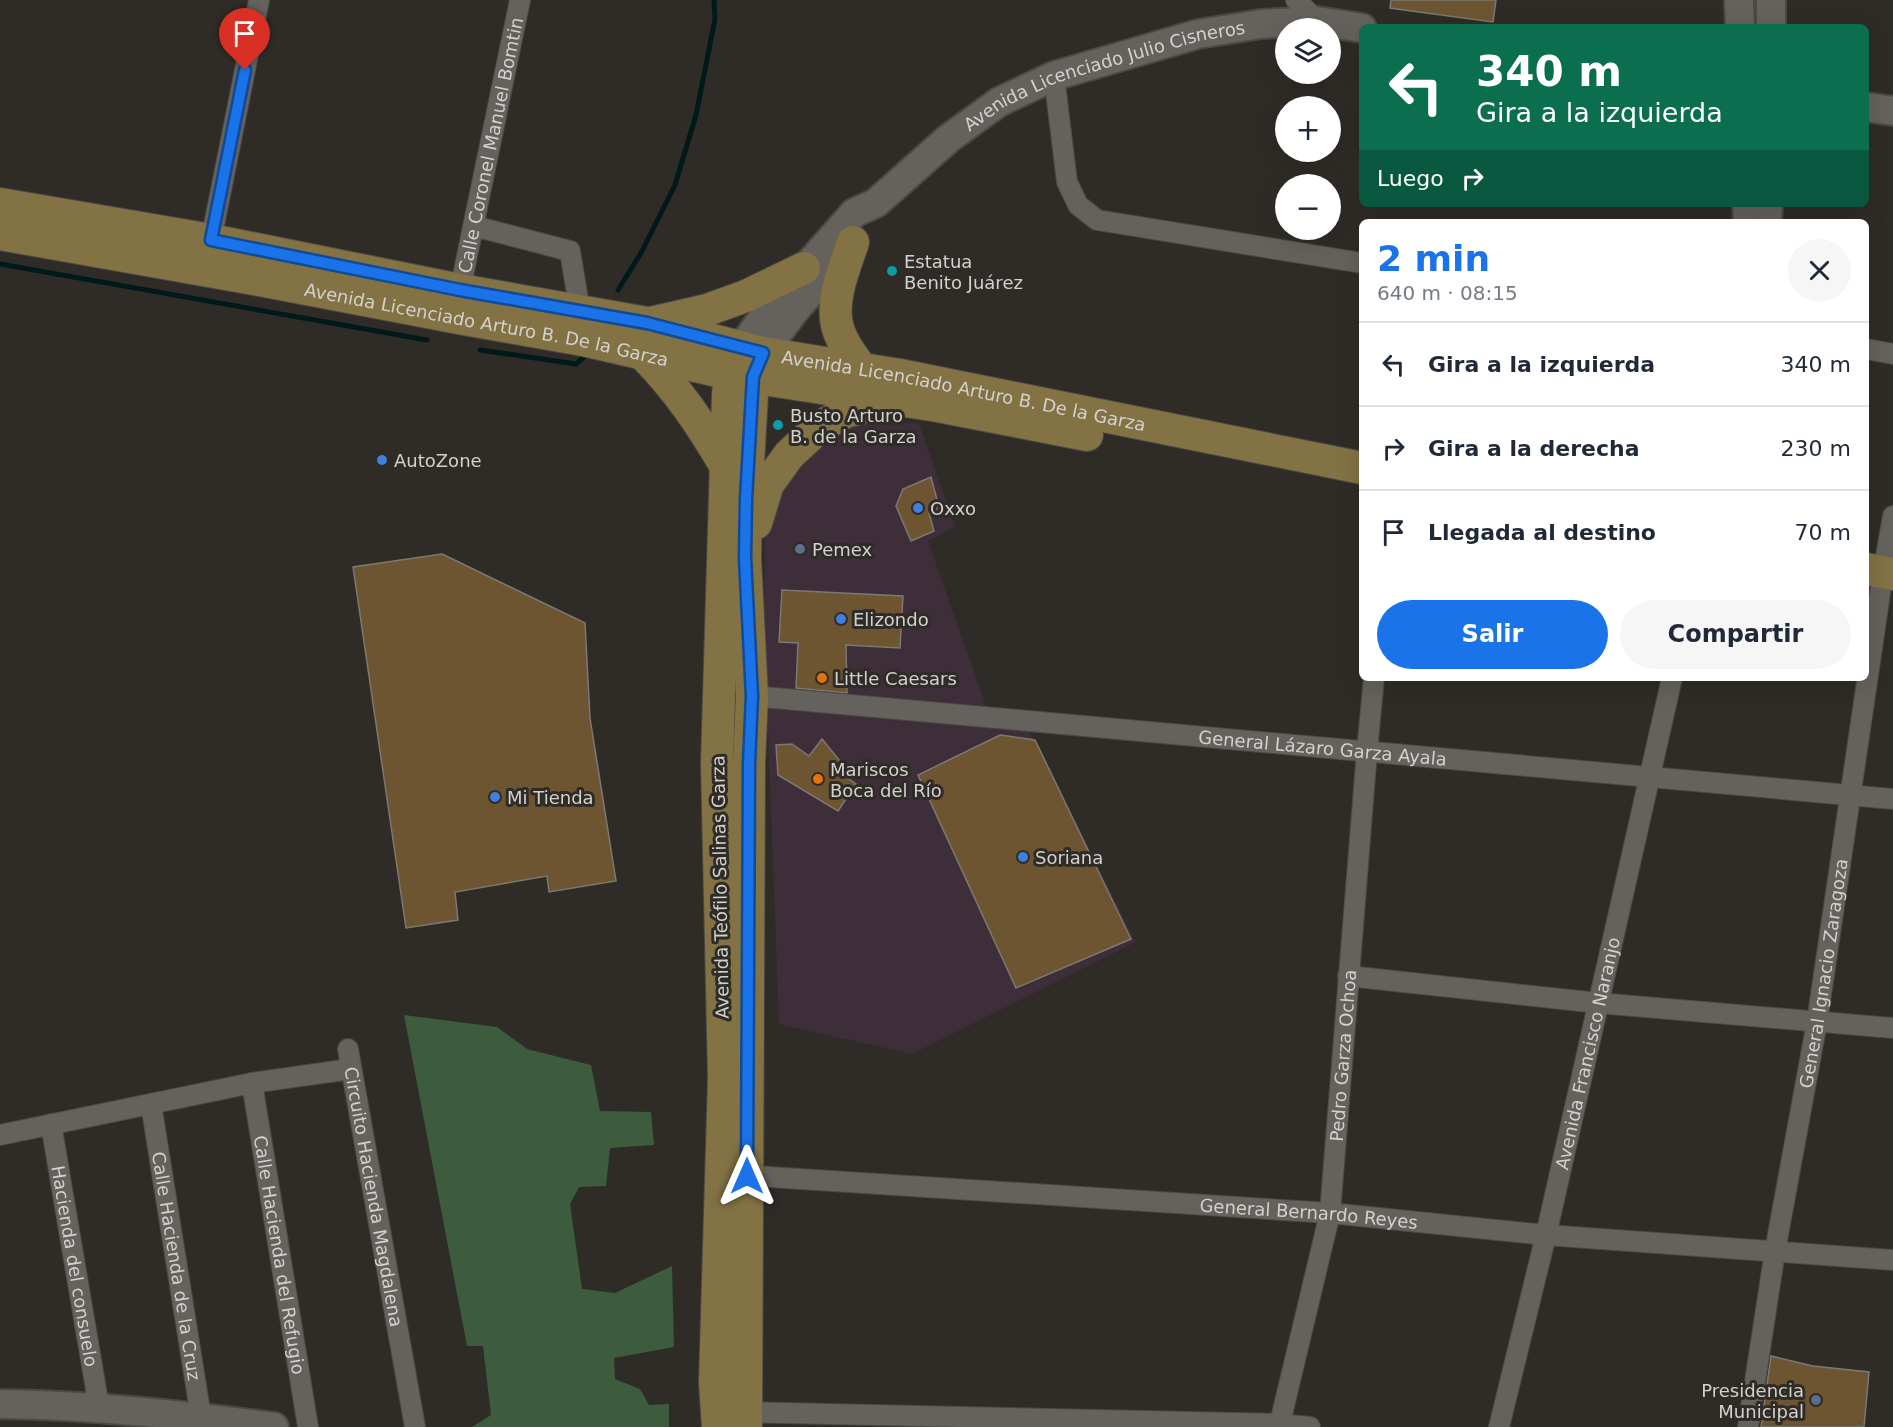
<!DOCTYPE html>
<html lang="es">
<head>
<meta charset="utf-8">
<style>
  body { margin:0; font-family:"DejaVu Sans",sans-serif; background:#f6f6f7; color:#1f2937; height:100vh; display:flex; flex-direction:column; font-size:22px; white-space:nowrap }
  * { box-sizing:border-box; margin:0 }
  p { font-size:20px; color:#747a83 }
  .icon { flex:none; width:33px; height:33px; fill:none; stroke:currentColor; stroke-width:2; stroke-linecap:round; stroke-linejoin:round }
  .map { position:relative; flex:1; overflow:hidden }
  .side { position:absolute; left:1359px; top:219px; width:510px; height:462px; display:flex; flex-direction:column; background:#fff; border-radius:9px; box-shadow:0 6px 24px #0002 }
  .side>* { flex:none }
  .banner { position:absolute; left:1359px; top:24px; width:510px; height:183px; border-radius:9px; box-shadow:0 6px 24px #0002; background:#0b6e4f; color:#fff; overflow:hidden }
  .fabs { position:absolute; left:1275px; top:18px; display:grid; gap:12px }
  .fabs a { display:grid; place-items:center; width:66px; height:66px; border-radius:50%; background:#fff; box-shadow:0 6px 24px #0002; font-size:30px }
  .pin { position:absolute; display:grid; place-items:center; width:51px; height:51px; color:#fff; margin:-62px -26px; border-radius:50% 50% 50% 0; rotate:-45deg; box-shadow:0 0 6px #0007 }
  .pin .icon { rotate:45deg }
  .me { position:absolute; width:66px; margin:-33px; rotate:0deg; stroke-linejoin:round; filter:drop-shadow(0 0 4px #0008) }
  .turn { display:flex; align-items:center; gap:21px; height:126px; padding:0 18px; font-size:27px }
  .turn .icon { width:78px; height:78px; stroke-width:2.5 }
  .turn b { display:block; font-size:42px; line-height:51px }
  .then { display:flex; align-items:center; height:57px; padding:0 18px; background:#0003; gap:12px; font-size:22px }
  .round { display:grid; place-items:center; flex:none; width:63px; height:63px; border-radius:32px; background:#f6f6f7 }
  .overview { display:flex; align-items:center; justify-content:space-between; height:102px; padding:0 18px }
  h1 { font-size:36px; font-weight:800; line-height:45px; color:#1a73e8 }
  .action { display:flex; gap:12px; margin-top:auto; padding:12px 18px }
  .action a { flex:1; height:69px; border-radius:36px; background:#1a73e8; color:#fff; font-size:24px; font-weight:800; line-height:69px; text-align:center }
  .action a+a { background:#f6f6f7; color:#1f2937 }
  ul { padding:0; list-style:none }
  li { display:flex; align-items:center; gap:18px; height:84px; padding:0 18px; border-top:2px solid #e0e1e3 }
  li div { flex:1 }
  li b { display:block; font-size:22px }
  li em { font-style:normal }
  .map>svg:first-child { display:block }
  .commercial { fill:#3e2e3a }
  .green { fill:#3d5c3e }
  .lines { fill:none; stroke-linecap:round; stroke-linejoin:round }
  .stream { stroke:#001919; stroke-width:5 }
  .building { fill:#6e5531; stroke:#7c7873; stroke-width:1.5 }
  .street-casing { stroke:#4c4945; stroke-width:22 }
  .secondary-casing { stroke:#4c4945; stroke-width:32 }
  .primary-casing { stroke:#4c4945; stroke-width:34 }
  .street { stroke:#65615c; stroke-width:20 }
  .secondary { stroke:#65615c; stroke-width:28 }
  .primary { stroke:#837244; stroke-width:32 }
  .route-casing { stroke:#114b97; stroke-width:15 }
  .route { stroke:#1a73e8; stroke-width:10 }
  .culture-dot { fill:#0f9aa8; stroke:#2f2c27; stroke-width:2 }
  .shop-dot { fill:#3f7fe0; stroke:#2f2c27; stroke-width:2 }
  .service-dot { fill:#5c6f8a; stroke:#2f2c27; stroke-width:2 }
  .food-dot { fill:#e8710a; stroke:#2f2c27; stroke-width:2 }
  .labels { text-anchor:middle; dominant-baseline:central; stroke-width:6; stroke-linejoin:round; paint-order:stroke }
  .street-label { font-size:18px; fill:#d3d1ce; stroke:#2f2c27 }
  .poi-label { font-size:18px; fill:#d3d1ce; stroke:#2f2c27; text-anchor:start }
</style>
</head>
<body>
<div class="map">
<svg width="1893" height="1427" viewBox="0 0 1893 1427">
  <rect width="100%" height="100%" fill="#2f2c27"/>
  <path class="commercial" d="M 868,422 L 919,423 L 955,527 L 928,541 L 987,709 L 1027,727 L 1136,942 L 912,1054 L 779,1024 L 764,621 L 765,526 L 795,464 L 844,427 Z"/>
  <path class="green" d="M 404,1015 L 497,1027 L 527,1049 L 591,1065 L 600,1111 L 651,1112 L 654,1145 L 610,1148 L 606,1186 L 579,1187 L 570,1204 L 582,1289 L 615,1293 L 672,1266 L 674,1347 L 614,1358 L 615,1379 L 640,1389 L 649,1405 L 669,1404 L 669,1427 L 472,1427 L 491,1415 L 483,1346 L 467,1346 Z"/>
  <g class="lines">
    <path class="stream" d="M 0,264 L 427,340
      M 618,290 L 641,253 L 675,185 L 696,115 L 715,19 L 714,0
      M 480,350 L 576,364 L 584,357"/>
  </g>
  <path class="building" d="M 1391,0 L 1496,0 L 1493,22 L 1390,8 Z
    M 931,477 L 940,511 L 929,513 L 934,531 L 911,541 L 896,506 L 903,489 Z
    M 442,554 L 585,623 L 590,718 L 616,881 L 549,892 L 547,876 L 455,892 L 458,920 L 406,928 L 353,567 Z
    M 782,590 L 903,596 L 900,648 L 846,645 L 847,693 L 796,688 L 798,643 L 779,642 Z
    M 1000,735 L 1035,740 L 1131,939 L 1016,988 L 918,775 Z
    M 822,739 L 840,761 L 836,770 L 856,784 L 838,811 L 778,775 L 776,745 L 792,744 L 809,756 Z
    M 1771,1356 L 1813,1366 L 1869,1372 L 1864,1427 L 1761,1427 Z"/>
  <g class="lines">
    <defs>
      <g id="street">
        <path d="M 1296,0 L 1317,21"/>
        <path d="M 1054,76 L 1067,182 L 1078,205 L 1097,220 L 1362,263"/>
        <path d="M 474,226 L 570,251 L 580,312"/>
        <path d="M 211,240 L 259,0"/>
        <path id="s1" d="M 460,290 L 520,0"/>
        <path d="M 1866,349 L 1893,354"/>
        <path id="s2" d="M 752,696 L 1893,799"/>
        <path d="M 1348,976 L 1598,1003 L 1893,1028"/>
        <path id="s3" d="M 348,1049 L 415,1427"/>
        <path id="s4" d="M 252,1083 L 308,1427"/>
        <path id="s5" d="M 151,1104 L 201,1417 L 201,1427"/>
        <path id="s6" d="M 51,1124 L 99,1407"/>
        <path d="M 0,1135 L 252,1083 L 351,1069"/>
        <path id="s7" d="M 738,1175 L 1330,1213 L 1546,1235 L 1893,1260"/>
        <path d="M 737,1412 L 1279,1424 L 1310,1427"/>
        <path id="s8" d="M 1279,1427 L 1330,1213 L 1367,751 L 1374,678"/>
        <path id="s9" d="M 1499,1427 L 1546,1235 L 1672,678"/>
        <path id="s10" d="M 1748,1427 L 1775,1251 L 1817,1022 L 1883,573 L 1893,516"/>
      </g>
      <g id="secondary">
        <path d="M 1739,0 L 1740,27"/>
        <path d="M 1771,27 L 1771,0"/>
        <path d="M 1866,107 L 1893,111"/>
        <path d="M 1747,204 L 1748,222"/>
        <path d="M 1767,222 L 1768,204"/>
        <path id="s11" d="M 741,348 L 771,307 L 854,213 L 876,203 L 948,139 L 999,102 L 1054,76 L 1198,34 L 1261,24 L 1317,21 L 1362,28"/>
        <path d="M 763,353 L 795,310 L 849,248"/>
        <path d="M 0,1404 C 92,1405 183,1415 274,1427"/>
      </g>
      <g id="primary">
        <path id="s12" d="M 0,204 L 211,240 L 460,290 L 647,323 L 763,353 L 900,375 L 1362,468"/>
        <path id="s13" d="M 0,234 L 254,279 L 464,319 L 583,340 L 730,374 L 938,406 L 1087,435"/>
        <path d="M 853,242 C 845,267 831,298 837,325 C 841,342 853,357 863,371"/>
        <path d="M 650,323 L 707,310 L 746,296 L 804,268"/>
        <path d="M 645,356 C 678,390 701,424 725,465"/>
        <path d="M 756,523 L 768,484 L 789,455 L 817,429 L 845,412 L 881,403"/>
        <path d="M 1866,569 L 1893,574"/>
        <path d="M 718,1427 L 715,1383 L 724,1078 L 717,763 L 728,395 L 730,374 L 737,356"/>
        <path d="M 746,1427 L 749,763 L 752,696 L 745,558 L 746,499 L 753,377 L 761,359"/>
      </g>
    </defs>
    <use href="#street" class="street-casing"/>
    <use href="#secondary" class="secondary-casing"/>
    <use href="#primary" class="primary-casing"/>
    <use href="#street" class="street"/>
    <use href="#secondary" class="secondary"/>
    <use href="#primary" class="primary"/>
  </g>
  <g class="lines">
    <defs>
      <path id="route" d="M 245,70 L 211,240 L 460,290 L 647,323 L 763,353 L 753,377 L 746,499 L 745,558 L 752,696 L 749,763 L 747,1176"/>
    </defs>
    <use href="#route" class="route-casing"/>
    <use href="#route" class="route"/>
  </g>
  <g class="culture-dot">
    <circle cx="892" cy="271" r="6"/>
    <circle cx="778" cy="425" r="6"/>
  </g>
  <g class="shop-dot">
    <circle cx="382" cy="460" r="6"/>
    <circle cx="918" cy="508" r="6"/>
    <circle cx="841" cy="619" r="6"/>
    <circle cx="495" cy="797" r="6"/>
    <circle cx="1023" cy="857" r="6"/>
  </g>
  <g class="service-dot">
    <circle cx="800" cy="549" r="6"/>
    <circle cx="1816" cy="1400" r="6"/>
  </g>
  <g class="food-dot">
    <circle cx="822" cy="678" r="6"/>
    <circle cx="818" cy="779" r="6"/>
  </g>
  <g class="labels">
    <g class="street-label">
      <text stroke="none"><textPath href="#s11" startOffset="468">Avenida Licenciado Julio Cisneros</textPath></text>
      <text stroke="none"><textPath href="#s1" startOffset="148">Calle Coronel Manuel Bomtin</textPath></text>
      <text stroke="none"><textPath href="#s13" startOffset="495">Avenida Licenciado Arturo B. De la Garza</textPath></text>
      <text stroke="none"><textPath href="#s12" startOffset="982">Avenida Licenciado Arturo B. De la Garza</textPath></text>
      <text stroke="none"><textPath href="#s2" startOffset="573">General Lázaro Garza Ayala</textPath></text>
      <text transform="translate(720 887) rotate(-91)">Avenida Teófilo Salinas Garza</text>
      <text stroke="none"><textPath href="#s10" startOffset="460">General Ignacio Zaragoza</textPath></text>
      <text stroke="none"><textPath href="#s9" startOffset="384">Avenida Francisco Naranjo</textPath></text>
      <text stroke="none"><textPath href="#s8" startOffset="378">Pedro Garza Ochoa</textPath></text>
      <text stroke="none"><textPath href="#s3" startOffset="150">Circuito Hacienda Magdalena</textPath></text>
      <text stroke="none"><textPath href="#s7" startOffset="572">General Bernardo Reyes</textPath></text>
      <text stroke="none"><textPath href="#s4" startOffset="174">Calle Hacienda del Refugio</textPath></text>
      <text stroke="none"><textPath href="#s6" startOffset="144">Hacienda del consuelo</textPath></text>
      <text stroke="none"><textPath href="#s5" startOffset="164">Calle Hacienda de la Cruz</textPath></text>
    </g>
    <g class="poi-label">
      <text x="904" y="261">Estatua<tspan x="904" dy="21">Benito Juárez</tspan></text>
      <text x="790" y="415">Busto Arturo<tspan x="790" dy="21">B. de la Garza</tspan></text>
      <text x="394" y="460">AutoZone</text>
      <text x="930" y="508">Oxxo</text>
      <text x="812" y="549">Pemex</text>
      <text x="853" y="619">Elizondo</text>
      <text x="834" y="678">Little Caesars</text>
      <text x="830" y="769">Mariscos<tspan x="830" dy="21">Boca del Río</tspan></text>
      <text x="507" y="797">Mi Tienda</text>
      <text x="1035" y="857">Soriana</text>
      <text x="1804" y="1390" text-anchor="end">Presidencia<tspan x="1804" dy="21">Municipal</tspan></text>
    </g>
  </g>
</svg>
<div class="fabs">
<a><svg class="icon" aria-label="layers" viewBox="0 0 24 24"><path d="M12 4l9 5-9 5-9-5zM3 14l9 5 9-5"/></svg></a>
<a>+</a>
<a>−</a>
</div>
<div class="pin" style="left:245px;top:70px;background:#d93025"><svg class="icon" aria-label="arrive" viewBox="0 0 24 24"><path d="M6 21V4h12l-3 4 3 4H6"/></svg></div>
<svg class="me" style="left:747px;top:1176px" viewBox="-20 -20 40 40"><path d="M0-17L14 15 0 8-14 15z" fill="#1a73e8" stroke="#fff" stroke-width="4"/></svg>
<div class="banner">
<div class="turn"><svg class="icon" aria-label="left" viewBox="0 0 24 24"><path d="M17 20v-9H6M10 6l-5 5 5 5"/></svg><div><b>340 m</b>Gira a la izquierda</div></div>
<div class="then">Luego<svg class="icon" aria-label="right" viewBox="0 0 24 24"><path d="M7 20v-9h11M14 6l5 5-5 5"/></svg></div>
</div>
<section class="side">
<div class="overview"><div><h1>2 min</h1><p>640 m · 08:15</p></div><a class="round"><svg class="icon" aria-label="close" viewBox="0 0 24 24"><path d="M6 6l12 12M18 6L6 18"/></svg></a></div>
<ul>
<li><svg class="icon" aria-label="left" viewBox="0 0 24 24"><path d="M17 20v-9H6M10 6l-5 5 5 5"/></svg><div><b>Gira a la izquierda</b></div><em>340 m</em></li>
<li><svg class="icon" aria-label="right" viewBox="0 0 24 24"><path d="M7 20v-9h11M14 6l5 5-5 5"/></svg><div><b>Gira a la derecha</b></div><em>230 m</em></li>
<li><svg class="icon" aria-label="arrive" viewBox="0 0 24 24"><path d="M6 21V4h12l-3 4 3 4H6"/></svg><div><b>Llegada al destino</b></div><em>70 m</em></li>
</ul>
<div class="action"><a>Salir</a><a>Compartir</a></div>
</section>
</div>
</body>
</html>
